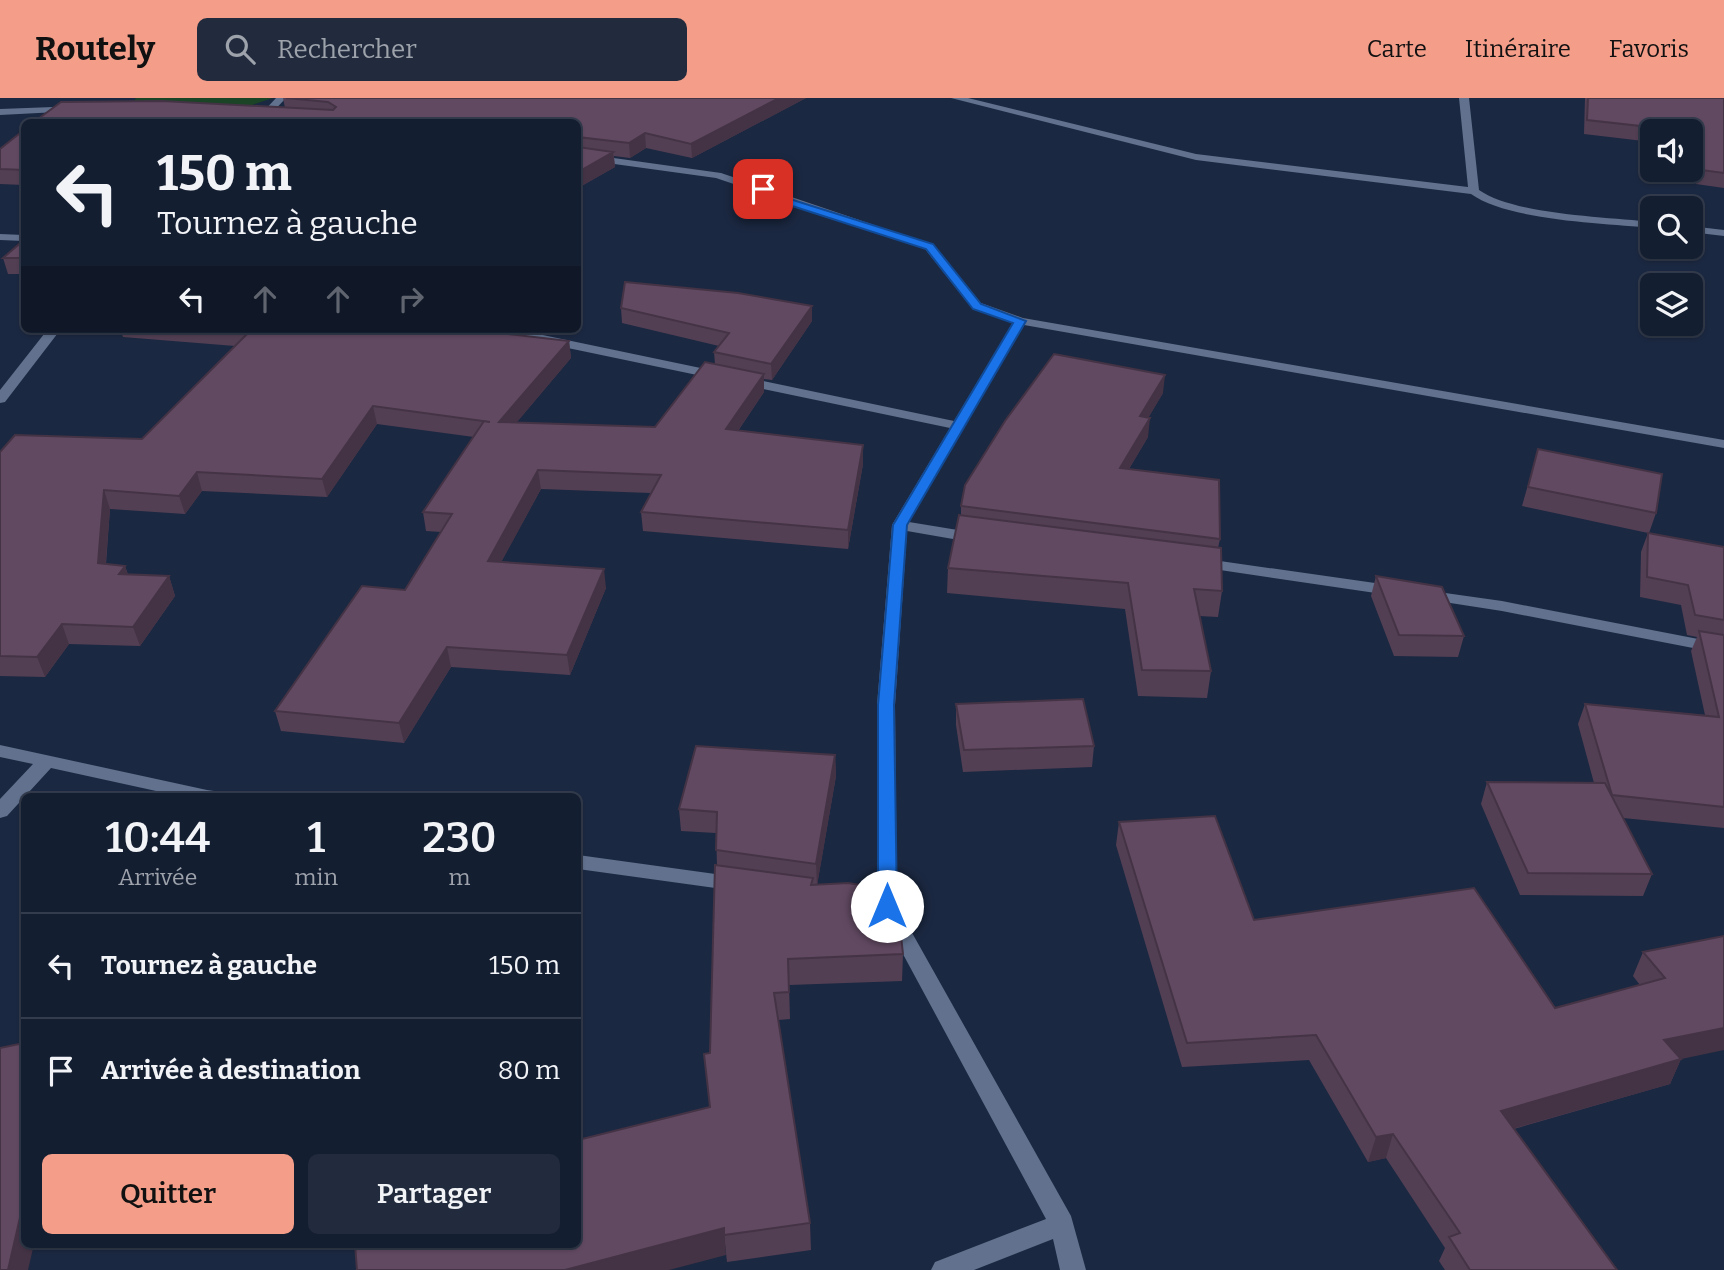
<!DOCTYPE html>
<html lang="fr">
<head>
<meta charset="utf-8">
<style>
  body { margin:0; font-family:Bitter,serif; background:#212b3d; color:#f1f3f6; height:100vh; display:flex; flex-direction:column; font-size:26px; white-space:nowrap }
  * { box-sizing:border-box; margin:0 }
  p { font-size:23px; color:#9da2ab }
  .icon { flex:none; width:38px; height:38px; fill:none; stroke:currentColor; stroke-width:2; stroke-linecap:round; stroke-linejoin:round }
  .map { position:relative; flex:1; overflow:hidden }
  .drawer { position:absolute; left:21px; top:695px; width:560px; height:455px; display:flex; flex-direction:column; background:#141e31; border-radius:10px; box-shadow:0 2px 5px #0004,0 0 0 2px #333c4d }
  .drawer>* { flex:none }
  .hud { position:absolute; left:21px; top:21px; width:560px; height:214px; border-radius:10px; box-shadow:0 2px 5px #0004,0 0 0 2px #333c4d; background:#141e31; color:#f1f3f6; overflow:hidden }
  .controls { position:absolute; left:1640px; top:21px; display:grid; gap:14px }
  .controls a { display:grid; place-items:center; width:63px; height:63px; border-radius:10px; background:#141e31; box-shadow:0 2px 5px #0004,0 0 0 2px #333c4d; font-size:35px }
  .pin { position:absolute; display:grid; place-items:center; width:60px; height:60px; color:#fff; margin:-30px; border-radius:14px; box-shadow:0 4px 10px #0006 }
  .me { position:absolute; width:77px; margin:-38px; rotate:0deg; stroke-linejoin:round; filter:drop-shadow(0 0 5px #0008) }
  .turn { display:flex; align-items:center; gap:24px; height:147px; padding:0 21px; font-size:32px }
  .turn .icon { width:91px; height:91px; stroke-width:2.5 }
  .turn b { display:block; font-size:49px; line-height:60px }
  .lanes { display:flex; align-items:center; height:66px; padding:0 21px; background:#0003; justify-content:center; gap:35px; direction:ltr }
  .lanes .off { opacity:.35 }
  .eta { display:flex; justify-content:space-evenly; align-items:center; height:119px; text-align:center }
  .eta b { font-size:42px; font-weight:600; line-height:49px }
  .action { display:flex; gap:14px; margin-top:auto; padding:14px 21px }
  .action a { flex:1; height:80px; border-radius:10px; background:#f49e8a; color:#111; font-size:28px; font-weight:600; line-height:80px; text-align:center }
  .action a+a { background:#212b3d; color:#f1f3f6 }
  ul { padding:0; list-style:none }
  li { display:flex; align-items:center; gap:21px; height:105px; padding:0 21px; border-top:2px solid #333c4d }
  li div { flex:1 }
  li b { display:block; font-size:26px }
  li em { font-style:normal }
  header { display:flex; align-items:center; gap:42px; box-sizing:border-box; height:98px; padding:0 35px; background:#f49e8a; color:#111 }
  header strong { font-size:33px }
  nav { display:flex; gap:38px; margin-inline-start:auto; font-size:24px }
  .search { width:490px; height:63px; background:#212b3d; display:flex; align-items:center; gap:18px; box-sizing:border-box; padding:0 24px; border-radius:10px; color:#9da2ab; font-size:26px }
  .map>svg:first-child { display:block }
  .green { fill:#1b4326 }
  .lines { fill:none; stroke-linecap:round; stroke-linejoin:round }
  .minor { fill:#61718e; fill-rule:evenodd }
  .wall { fill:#533f54 }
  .shaded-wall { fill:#443345 }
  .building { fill:#614962; stroke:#443345; stroke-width:2 }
  .route { fill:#1a73e8; stroke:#114b97; stroke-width:2 }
</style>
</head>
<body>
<header>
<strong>Routely</strong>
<div class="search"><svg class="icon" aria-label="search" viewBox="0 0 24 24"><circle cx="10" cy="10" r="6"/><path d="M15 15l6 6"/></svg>Rechercher</div>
<nav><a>Carte</a><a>Itinéraire</a><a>Favoris</a></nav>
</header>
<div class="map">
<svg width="1724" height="1172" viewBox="0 0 1724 1172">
  <rect width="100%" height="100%" fill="#1b2841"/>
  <path class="green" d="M 136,0 L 273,0 L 249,8 L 134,3 Z"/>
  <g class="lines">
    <path class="minor" d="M 276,0 L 286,0 L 268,19 L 262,19 L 262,15 Z
      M 951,0 L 968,0 L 1196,56 L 1468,89 L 1459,0 L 1469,0 L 1479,92 C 1515,117 1607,119 1652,124 L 1652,130 C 1604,125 1509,123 1471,96 L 1196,62 Z
      M 80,8 L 82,10 L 77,13 L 0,17 L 0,11 Z
      M 578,55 L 721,75 L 933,147 L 981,205 L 1023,220 L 1724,342 L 1724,350 L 1024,227 L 909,424 L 976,435 L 984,440 L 976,445 L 907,433 L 895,607 L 897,808 L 1071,1118 L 1086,1172 L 1060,1172 L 1053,1141 L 974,1172 L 931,1172 L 935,1164 L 1046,1121 L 877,808 L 877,607 L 892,427 L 950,330 L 496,235 L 490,231 L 514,231 L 954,323 L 1013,225 L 973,211 L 925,151 L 716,80 L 578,61 Z
      M 1690,128 L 1724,132 L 1724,138 L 1690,134 Z
      M 0,136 L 24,137 L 24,143 L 0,142 Z
      M 48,231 L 61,231 L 5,304 L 0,305 L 0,292 Z
      M 1199,460 L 1396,488 L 1404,493 L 1396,498 L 1193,468 L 1191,465 L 1193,462 Z
      M 1424,492 L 1502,503 L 1724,546 L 1724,556 L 1502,513 L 1418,500 L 1416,497 Z
      M 0,647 L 207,692 L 214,693 L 217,698 L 179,698 L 51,670 L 7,718 L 0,720 L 0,701 L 33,666 L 0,659 Z
      M 578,757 L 737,779 L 744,781 L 747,786 L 744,791 L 737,793 L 578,771 Z"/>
  </g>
  <path class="wall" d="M 283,0 L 806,0 L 692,60 L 646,50 L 630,60 L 614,58 L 615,69 L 578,90 L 578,24 L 285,10 Z
    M 1585,0 L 1724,0 L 1724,90 L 1696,86 L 1698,49 L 1690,49 L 1690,33 L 1652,33 L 1652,44 L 1584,36 Z
    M 24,32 L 24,87 L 0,86 L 0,51 Z
    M 24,142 L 24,176 L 8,176 L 3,160 Z
    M 621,210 L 812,223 L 772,282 L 764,281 L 764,294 L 738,333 L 863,366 L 848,451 L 643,433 L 641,414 L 651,395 L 541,391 L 501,464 L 606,490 L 570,577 L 451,569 L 404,645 L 281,633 L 275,613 L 405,492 L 441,434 L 426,433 L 423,414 L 474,339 L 377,326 L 327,399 L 202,393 L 185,416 L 110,411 L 106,466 L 125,468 L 128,477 L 169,478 L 175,498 L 140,548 L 69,546 L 45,579 L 0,578 L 0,354 L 142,341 L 235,248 L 123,239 L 120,231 L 466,231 L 569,243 L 571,260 L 516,325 L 655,329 L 715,266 L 714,254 L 719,248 L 622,225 Z
    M 1163,295 L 1148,320 L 1148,339 L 1129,371 L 1220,441 L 1218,450 L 1222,493 L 1218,519 L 1199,518 L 1211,573 L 1207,600 L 1138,598 L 1125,511 L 947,495 L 948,470 L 961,417 L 961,408 Z
    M 1538,351 L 1656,415 L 1649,435 L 1724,449 L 1724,730 L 1623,720 L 1652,776 L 1643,798 L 1520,797 L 1481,706 L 1487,684 L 1594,685 L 1578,626 L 1585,606 L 1705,617 L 1691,553 L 1697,539 L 1687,537 L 1681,507 L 1640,499 L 1641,454 L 1648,435 L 1522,408 Z
    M 1376,478 L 1464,538 L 1458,559 L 1394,558 L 1371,498 Z
    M 956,606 L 1094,648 L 1092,669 L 963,674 L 956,627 Z
    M 835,657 L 836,678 L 817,787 L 903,856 L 902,883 L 789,887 L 790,921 L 778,922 L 810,1125 L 811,1152 L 727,1164 L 710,1009 L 710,955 L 717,767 L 716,735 L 681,733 L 679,711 Z
    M 1119,724 L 1254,822 L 1555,910 L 1640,887 L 1633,878 L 1643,854 L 1724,838 L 1681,961 L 1670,986 L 1514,1031 L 1617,1172 L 1445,1172 L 1439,1163 L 1445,1150 L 1386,1060 L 1368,1064 L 1309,962 L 1182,969 L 1116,747 Z"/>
  <path class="shaded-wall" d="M 779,0 L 806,0 L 692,60 L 691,46 Z
    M 645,35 L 646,50 L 630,60 L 629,45 Z
    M 613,54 L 615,69 L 578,90 L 578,74 Z
    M 812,208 L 812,223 L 772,282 L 771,266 Z
    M 569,243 L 571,260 L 502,342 L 499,324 Z
    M 764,276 L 764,294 L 727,349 L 726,331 Z
    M 1165,277 L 1163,295 L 1138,337 L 1140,318 Z
    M 373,308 L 377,326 L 327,399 L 322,381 Z
    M 1150,320 L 1148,339 L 1118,389 L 1120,370 Z
    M 863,347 L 863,366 L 848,451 L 848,432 Z
    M 538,372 L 541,391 L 491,483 L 488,463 Z
    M 197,374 L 202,393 L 185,416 L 179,398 Z
    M 104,392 L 110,411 L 104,485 L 98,465 Z
    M 125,468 L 132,487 L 119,476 Z
    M 604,471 L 606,490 L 570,577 L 567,557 Z
    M 169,478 L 175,498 L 140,548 L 133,529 Z
    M 62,526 L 69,546 L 45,579 L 37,559 Z
    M 447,549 L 451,569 L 404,645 L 399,625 Z
    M 835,657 L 836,678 L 817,788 L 816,766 Z
    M 1724,930 L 1724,952 L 1653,967 L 1664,942 Z
    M 1681,961 L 1670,986 L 1491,1037 L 1501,1013 Z
    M 1393,1036 L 1386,1060 L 1368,1064 L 1376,1039 Z
    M 24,1102 L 24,1146 L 34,1146 L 28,1172 L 8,1172 Z
    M 724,1130 L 726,1157 L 669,1172 L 565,1172 Z"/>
  <path class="building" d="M 286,0 L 779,0 L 691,46 L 645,35 L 629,45 L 578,39 L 578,24 L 34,24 L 61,4 L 162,3 L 333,12 L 336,9 L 328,4 Z
    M 1588,0 L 1724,0 L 1724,75 L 1701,72 L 1703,35 L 1587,22 Z
    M 24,32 L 24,72 L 0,71 L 0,51 Z
    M 578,49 L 613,54 L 578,74 Z
    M 24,142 L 24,160 L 3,160 Z
    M 625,184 L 738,195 L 812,208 L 771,266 L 714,254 L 729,235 L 621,210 Z
    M 226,231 L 465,231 L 569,243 L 499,324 L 655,329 L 705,264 L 764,276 L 726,331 L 863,347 L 848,432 L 641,414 L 661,377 L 538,372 L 488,463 L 604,471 L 567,557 L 447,549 L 399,625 L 275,613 L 362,488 L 405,492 L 452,416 L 423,414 L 484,323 L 490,324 L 373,308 L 322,381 L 197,374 L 179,398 L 104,392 L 98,465 L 125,468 L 119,476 L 169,478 L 133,529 L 62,526 L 37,559 L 0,558 L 0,354 L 15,337 L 142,341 L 250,233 Z
    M 1054,256 L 1165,277 L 1140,318 L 1150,320 L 1120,370 L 1219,382 L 1220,441 L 961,408 L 965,387 L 1005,323 Z
    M 1538,351 L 1662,376 L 1656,415 L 1528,389 Z
    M 959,417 L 1221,450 L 1222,493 L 1194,491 L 1211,573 L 1142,572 L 1128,485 L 948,470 Z
    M 1648,435 L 1724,449 L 1724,522 L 1695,517 L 1688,487 L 1647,479 Z
    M 1376,478 L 1442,489 L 1464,538 L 1399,537 Z
    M 1699,533 L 1724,537 L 1724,709 L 1612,697 L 1585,606 L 1719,619 Z
    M 1083,601 L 1094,648 L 964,652 L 956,606 Z
    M 696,648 L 835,657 L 816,766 L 716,752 L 717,714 L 679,711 Z
    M 1487,684 L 1605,685 L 1652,776 L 1528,775 Z
    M 1215,718 L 1254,822 L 1474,790 L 1555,910 L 1665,880 L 1643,854 L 1724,838 L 1724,930 L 1664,942 L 1681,961 L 1501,1013 L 1617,1172 L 1470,1172 L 1449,1139 L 1460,1135 L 1393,1036 L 1376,1039 L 1316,937 L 1187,945 L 1119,724 Z
    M 715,767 L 813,780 L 811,787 L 848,785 L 879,790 L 900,829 L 903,856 L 788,861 L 789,894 L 774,895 L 810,1125 L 724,1137 L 724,1130 L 565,1172 L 357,1172 L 355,1146 L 578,1146 L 578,1042 L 710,1009 L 704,956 L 710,955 Z
    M 24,945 L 24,1102 L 8,1172 L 0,1172 L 0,950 Z"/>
  <path class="route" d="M 763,88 L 793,102 L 933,146 L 981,206 L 1026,223 L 907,427 L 894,607 L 897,808 L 887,814 L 878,808 L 878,607 L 893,427 L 1013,225 L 973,211 L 926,151 L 786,106 L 760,93 Z"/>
</svg>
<div class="controls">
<a><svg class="icon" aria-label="sound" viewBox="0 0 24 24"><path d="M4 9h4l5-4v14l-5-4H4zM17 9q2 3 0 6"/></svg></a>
<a><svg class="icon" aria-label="search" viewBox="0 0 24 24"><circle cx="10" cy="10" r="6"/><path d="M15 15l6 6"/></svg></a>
<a><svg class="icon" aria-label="layers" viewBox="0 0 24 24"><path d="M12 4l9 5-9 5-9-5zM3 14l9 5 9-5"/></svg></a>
</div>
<div class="pin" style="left:763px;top:91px;background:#d93025"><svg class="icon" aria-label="arrive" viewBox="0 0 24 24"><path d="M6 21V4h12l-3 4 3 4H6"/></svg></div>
<svg class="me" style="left:887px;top:808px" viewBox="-20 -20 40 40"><circle r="19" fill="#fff"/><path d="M0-13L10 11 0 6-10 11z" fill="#1a73e8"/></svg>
<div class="hud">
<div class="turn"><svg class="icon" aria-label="left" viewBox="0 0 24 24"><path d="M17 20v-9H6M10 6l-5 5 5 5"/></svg><div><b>150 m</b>Tournez à gauche</div></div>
<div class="lanes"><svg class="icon" aria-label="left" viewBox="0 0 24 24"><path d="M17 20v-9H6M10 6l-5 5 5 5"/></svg><svg class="icon off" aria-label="ahead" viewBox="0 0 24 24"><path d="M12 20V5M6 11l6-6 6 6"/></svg><svg class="icon off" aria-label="ahead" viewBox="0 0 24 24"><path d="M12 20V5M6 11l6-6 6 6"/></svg><svg class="icon off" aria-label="right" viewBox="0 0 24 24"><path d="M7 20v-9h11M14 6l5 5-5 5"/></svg></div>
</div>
<section class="drawer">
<div class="eta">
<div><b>10:44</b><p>Arrivée</p></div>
<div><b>1</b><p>min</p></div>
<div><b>230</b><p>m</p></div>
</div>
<ul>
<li><svg class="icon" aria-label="left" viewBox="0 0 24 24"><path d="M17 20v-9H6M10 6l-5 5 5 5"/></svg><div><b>Tournez à gauche</b></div><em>150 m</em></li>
<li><svg class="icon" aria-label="arrive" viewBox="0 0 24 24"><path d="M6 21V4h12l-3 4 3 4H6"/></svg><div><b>Arrivée à destination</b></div><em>80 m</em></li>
</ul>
<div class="action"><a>Quitter</a><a>Partager</a></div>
</section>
</div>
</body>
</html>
